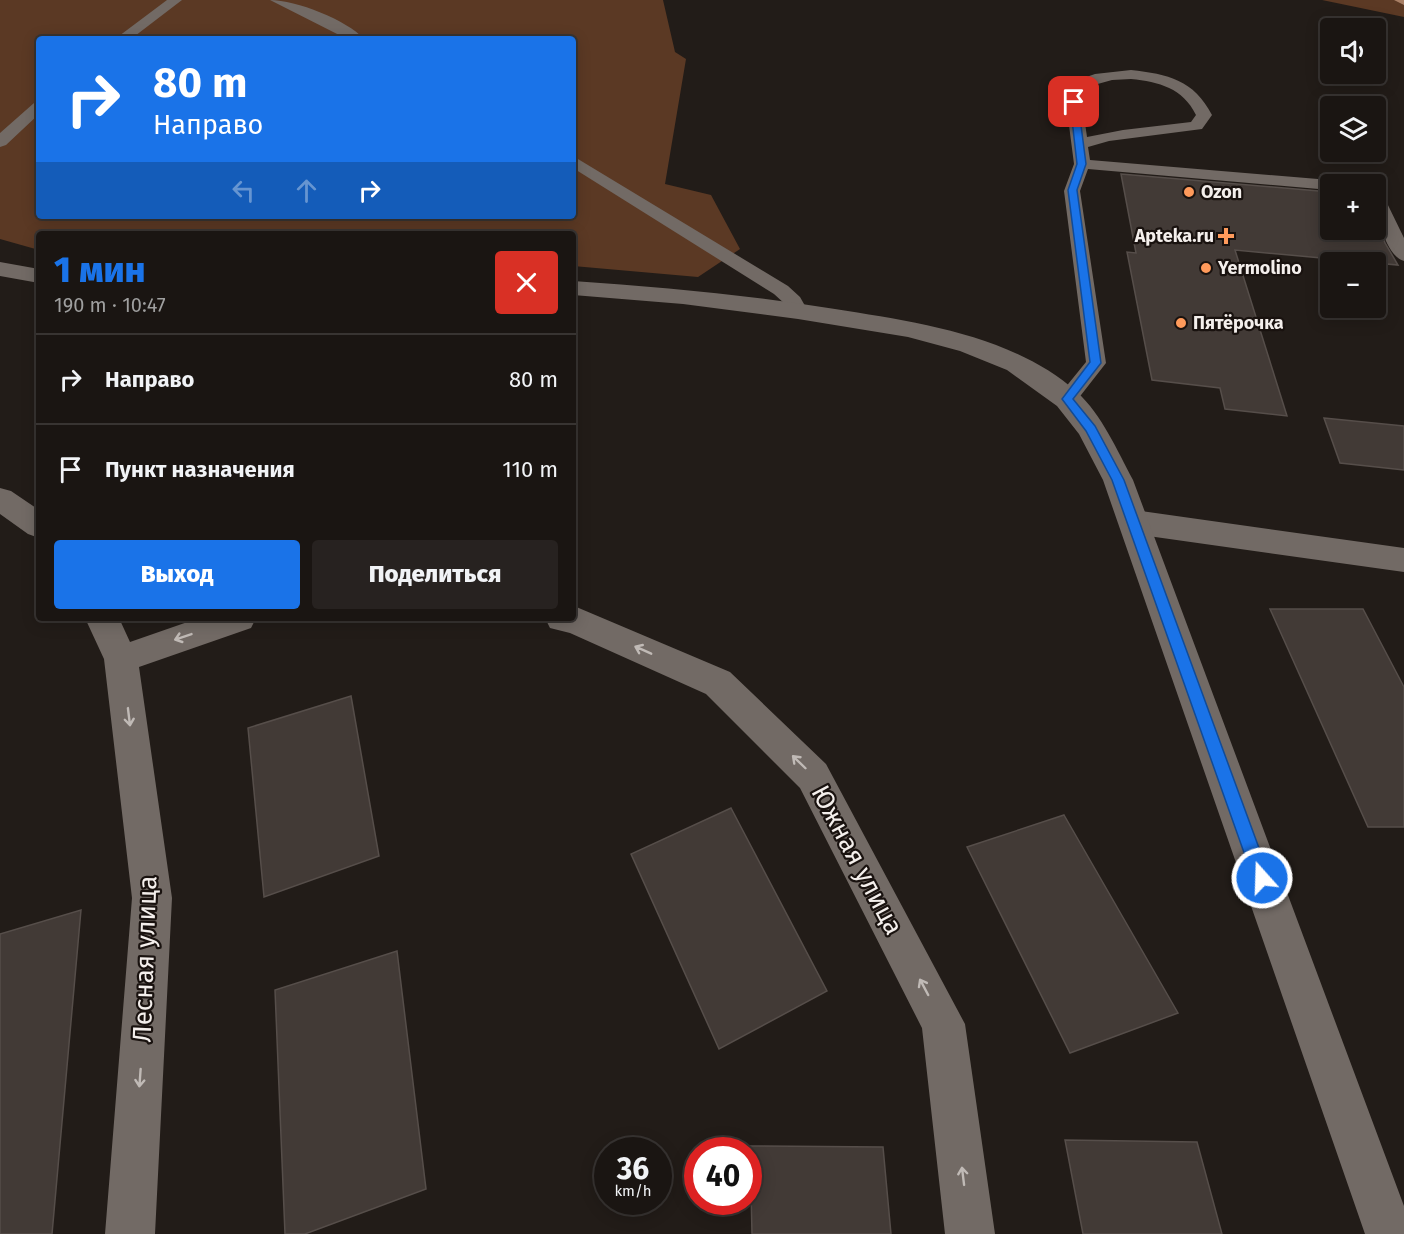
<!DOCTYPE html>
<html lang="ru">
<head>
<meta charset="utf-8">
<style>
  body { margin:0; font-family:"Fira Sans",sans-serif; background:#272220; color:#f1f3f6; height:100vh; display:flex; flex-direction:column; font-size:22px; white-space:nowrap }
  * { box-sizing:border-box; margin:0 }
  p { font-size:20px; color:#9f9f9f }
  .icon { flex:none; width:33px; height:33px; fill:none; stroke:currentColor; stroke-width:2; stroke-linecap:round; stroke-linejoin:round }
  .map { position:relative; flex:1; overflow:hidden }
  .sheet { position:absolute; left:36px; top:231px; width:540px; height:390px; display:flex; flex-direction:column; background:#1a1512; border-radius:6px; box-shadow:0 3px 15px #0003,0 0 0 2px #383432 }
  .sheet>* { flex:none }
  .top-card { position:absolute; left:36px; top:36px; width:540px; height:183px; border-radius:6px; box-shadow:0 3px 15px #0003,0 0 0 2px #383432; background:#1a73e8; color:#fff; overflow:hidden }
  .tools { position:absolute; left:1320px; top:18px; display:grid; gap:12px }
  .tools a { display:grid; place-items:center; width:66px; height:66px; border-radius:6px; background:#1a1512; box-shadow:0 3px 15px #0003,0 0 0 2px #383432; font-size:30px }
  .speed { position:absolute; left:594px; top:1137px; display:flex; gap:12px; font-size:30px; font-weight:700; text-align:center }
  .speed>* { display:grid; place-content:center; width:78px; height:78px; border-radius:50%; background:#1a1512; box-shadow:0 3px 15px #0003,0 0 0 2px #383432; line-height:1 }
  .speed small { font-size:15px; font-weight:400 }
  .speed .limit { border:9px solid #d22; background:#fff; color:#111 }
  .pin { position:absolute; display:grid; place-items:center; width:51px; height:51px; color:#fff; margin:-26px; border-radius:12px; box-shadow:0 3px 9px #0006 }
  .me { position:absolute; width:66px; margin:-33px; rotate:340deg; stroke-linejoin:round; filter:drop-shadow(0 0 4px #0008) }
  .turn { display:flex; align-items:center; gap:21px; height:126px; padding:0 18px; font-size:27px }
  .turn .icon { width:78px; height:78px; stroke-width:2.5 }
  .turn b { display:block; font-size:42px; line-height:51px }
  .lanes { display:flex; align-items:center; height:57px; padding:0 18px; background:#0003; justify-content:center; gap:30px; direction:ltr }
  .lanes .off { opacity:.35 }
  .round { display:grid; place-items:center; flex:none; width:63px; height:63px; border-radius:6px; background:#272220 }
  .head { display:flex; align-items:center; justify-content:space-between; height:102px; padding:0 18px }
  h1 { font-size:36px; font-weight:800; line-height:45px; color:#1a73e8 }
  .action { display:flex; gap:12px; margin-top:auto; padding:12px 18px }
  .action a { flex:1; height:69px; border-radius:6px; background:#1a73e8; color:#fff; font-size:24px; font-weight:800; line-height:69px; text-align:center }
  .action a+a { background:#272220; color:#f1f3f6 }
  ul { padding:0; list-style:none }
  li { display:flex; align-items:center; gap:18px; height:90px; padding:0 18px; border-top:2px solid #383432 }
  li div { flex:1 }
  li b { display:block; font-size:22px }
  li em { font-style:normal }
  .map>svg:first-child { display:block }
  .green { fill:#5b3924; fill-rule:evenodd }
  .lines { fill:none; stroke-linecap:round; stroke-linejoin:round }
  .stream { fill:#a87f65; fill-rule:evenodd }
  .building { fill:#423a36; stroke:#564e4a; stroke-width:1.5 }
  .lane { fill:#726a65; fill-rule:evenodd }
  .street { fill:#726a65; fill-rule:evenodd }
  .secondary { fill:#726a65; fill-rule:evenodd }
  .oneway { stroke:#c0bab6 }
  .route { fill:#1a73e8; stroke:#114b97; stroke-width:1.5 }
  .poi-dot { fill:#ff9a5b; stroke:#19120f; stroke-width:2 }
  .labels { text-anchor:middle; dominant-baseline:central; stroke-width:4.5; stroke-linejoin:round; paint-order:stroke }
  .far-poi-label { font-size:18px; font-weight:bold; fill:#f4efec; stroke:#19120f; text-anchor:start }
  .near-street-label { font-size:26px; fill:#f4efec; stroke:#19120f }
</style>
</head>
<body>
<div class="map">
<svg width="1404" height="1234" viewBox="0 0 1404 1234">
  <rect width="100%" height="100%" fill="#221c18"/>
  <path class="green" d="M 0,0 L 663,0 L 675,52 L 686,59 L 665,184 L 711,195 L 740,249 L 698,277 L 573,266 L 573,234 L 39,234 L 39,250 L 0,239 ZM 39,39 L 573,39 L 573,216 L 39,216 Z
    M 1322,0 L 1404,0 L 1404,17 Z"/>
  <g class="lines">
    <path class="stream" d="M 1394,0 L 1404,0 L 1404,5 Z"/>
  </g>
  <path class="building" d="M 1121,174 L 1330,192 L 1330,230 L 1376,230 L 1376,219 L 1385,243 L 1398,265 L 1235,250 L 1287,416 L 1225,409 L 1220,388 L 1152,380 L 1127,252 L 1136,253 Z
    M 1324,418 L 1404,426 L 1404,470 L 1340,463 Z
    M 1270,609 L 1363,609 L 1404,687 L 1404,827 L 1368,827 Z
    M 351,696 L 379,856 L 264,897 L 248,728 Z
    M 731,808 L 827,991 L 719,1049 L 631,854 Z
    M 1064,815 L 1178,1013 L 1070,1053 L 967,847 Z
    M 81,910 L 52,1234 L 0,1234 L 0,934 Z
    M 397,951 L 426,1189 L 305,1234 L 285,1234 L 275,990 Z
    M 1065,1140 L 1197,1142 L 1222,1234 L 1083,1234 Z
    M 750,1146 L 883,1147 L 891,1234 L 752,1234 Z"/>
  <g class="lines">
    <path class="lane" d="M 167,0 L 182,0 L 131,39 L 115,39 Z
      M 270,0 C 296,0 347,20 364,39 L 347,39 Z
      M 1131,70 C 1168,74 1194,80 1212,115 L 1202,129 L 1109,141 L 1088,147 L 1090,160 L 1330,180 L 1338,184 L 1330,184 L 1330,190 L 1088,169 L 1080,191 L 1106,363 L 1074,404 L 1060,404 L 1056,399 L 1086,362 L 1064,191 L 1074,164 L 1066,102 L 1075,81 L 1095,74 ZM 1131,79 C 1159,82 1183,88 1196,115 L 1191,122 L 1123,130 L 1087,137 L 1082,102 L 1087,87 L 1112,80 Z
      M 39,101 L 39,114 L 6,145 L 0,147 L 0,133 L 34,103 Z
      M 573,156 L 788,286 L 800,297 L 808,311 L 805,315 L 791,315 L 785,304 L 774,294 L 573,168 Z
      M 1376,194 L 1385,199 L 1404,238 L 1404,261 C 1386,257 1374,210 1376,194 Z"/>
    <path class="street" d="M 0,488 L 11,491 L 39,510 L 39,538 L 28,534 L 0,514 Z
      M 1134,510 L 1404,548 L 1404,572 L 1134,534 L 1123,530 L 1119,522 L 1123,514 Z
      M 574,606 L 730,672 L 826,764 L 965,1024 L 995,1234 L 945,1234 L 922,1028 L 800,788 L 706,694 L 570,633 L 550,628 L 545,618 L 573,618 Z
      M 85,618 L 119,618 L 130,642 L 199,618 L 256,618 L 251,628 L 139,667 L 172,898 L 155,1234 L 105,1234 L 132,898 L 104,659 Z"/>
    <path class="secondary" d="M 0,262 L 39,269 L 39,283 L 0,276 Z
      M 573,281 C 661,287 748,295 835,309 C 916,322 1013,335 1077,392 C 1102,415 1117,450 1133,480 L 1404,1206 L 1404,1234 L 1365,1234 L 1103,480 L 1079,434 L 1057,406 L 1007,370 L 960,351 L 908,337 L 798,319 L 683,304 L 573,295 Z"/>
  </g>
  <defs><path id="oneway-shaft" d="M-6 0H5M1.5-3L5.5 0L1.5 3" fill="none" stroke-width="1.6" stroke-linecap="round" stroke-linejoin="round" transform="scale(1.5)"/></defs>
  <g class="oneway">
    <use href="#oneway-shaft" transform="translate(183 637) rotate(161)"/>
    <use href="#oneway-shaft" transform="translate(643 650) rotate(-156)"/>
    <use href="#oneway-shaft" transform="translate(129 717) rotate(83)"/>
    <use href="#oneway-shaft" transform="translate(799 762) rotate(-136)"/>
    <use href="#oneway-shaft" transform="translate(924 987) rotate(-118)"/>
    <use href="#oneway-shaft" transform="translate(140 1078) rotate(94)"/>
    <use href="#oneway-shaft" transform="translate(963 1176) rotate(-97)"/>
  </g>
  <path class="route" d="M 1074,100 L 1078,102 L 1086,164 L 1077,190 L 1101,363 L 1073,399 L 1095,426 L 1124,480 L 1270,878 L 1267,884 L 1262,886 L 1256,884 L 1253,878 L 1112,480 L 1086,431 L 1062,399 L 1090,362 L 1068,190 L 1077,164 L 1070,102 Z"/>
  <g class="poi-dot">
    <circle cx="1189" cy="192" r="6"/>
    <path d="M1223 227h6v6h6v6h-6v6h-6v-6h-6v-6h6z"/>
    <circle cx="1206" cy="268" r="6"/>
    <circle cx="1181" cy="323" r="6"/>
  </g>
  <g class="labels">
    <g class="far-poi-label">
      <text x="1201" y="192">Ozon</text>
      <text x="1214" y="236" text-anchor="end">Apteka.ru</text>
      <text x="1218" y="268">Yermolino</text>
      <text x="1193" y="323">Пятёрочка</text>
    </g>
    <g class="near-street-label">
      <text transform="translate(857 860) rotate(62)">Южная улица</text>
      <text transform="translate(145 959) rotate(-88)">Лесная улица</text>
    </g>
  </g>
</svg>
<div class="tools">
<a><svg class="icon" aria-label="sound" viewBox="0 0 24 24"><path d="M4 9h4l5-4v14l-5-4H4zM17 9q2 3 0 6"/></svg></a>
<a><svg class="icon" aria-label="layers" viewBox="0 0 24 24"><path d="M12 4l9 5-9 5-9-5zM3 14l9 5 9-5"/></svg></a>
<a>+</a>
<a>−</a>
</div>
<div class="speed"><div>36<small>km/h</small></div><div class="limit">40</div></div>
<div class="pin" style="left:1074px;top:102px;background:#d93025"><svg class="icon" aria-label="arrive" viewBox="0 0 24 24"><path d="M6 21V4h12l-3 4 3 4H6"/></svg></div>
<svg class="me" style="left:1262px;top:878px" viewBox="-20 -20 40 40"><circle r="17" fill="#1a73e8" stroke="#fff" stroke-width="3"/><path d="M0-11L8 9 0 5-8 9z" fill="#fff"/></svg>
<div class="top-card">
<div class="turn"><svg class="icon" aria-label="right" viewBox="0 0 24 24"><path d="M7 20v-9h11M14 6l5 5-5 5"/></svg><div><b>80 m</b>Направо</div></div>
<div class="lanes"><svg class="icon off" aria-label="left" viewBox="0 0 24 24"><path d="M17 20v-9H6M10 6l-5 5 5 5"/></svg><svg class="icon off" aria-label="ahead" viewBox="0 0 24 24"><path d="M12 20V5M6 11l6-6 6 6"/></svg><svg class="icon" aria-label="right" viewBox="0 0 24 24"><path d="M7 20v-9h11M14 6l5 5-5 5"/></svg></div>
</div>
<section class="sheet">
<div class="head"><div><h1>1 мин</h1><p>190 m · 10:47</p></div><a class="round" style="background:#d93025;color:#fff"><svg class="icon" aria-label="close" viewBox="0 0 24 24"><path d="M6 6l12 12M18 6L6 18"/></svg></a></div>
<ul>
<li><svg class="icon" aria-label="right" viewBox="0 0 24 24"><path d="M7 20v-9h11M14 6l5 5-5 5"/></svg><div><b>Направо</b></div><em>80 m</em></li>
<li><svg class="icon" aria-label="arrive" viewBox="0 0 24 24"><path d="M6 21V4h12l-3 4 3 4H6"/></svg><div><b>Пункт назначения</b></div><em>110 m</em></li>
</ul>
<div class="action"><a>Выход</a><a>Поделиться</a></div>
</section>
</div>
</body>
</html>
